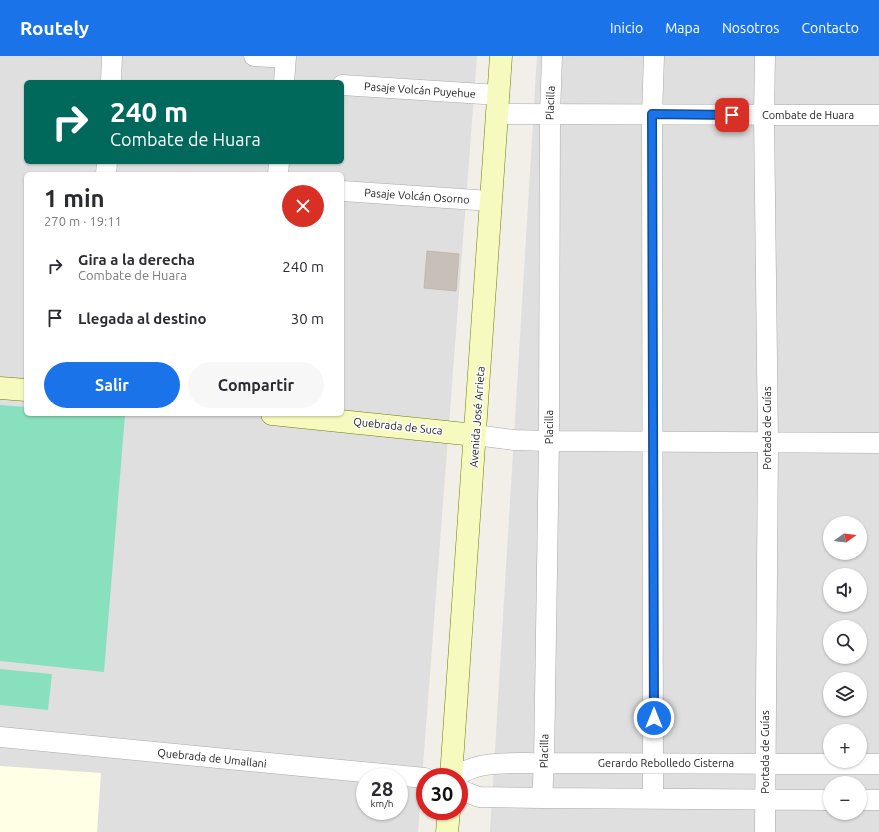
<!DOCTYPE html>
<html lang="es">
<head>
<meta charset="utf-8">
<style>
  body { margin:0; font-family:Ubuntu,sans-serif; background:#f7f7f7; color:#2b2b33; height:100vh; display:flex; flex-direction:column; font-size:15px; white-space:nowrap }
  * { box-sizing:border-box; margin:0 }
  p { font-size:13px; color:#7c7c81 }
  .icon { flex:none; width:22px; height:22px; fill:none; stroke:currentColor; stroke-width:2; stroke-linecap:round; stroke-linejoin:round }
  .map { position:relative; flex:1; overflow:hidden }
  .side { position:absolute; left:24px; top:116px; width:320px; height:244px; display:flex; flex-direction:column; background:#fff; border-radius:6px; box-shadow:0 1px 3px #0004 }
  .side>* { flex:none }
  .guide { position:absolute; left:24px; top:24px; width:320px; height:84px; border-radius:6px; box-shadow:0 1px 3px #0004; background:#00695c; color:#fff; overflow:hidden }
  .needle { width:26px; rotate:75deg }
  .fabs { position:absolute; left:823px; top:460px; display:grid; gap:8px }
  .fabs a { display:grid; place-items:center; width:44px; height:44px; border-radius:50%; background:#fff; box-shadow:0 1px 3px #0004; font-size:20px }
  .speed { position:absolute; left:356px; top:712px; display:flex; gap:8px; font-size:20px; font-weight:700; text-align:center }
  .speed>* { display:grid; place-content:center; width:52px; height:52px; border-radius:50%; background:#fff; box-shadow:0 1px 3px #0004; line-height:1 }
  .speed small { font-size:10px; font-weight:400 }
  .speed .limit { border:6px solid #d22; background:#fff; color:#111 }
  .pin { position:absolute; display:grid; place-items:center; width:34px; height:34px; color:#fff; margin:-17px; border-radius:8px; box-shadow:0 2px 6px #0006 }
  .me { position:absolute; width:44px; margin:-22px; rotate:0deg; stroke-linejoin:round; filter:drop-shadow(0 0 3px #0008) }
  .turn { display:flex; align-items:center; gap:14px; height:84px; padding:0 20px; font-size:18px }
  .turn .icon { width:52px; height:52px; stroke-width:2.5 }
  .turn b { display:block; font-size:28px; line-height:34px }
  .round { display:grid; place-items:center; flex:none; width:42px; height:42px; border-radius:21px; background:#f7f7f7 }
  .summary { display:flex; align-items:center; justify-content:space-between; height:68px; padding:0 20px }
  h1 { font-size:24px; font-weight:700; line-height:30px }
  .action { display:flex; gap:8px; margin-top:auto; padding:8px 20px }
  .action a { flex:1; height:46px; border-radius:24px; background:#1a73e8; color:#fff; font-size:16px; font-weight:700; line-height:46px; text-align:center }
  .action a+a { background:#f7f7f7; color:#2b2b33 }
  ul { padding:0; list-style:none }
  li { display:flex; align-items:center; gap:12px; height:52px; padding:0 20px }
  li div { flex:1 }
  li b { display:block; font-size:15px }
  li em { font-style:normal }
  header { display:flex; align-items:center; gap:24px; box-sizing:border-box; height:56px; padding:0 20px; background:#1a73e8; color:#fff }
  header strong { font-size:19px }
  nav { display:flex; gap:22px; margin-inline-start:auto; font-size:14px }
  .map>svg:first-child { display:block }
  .residential { fill:#e0dfdf; fill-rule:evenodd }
  .education { fill:#ffffe5 }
  .pitch { fill:#88e0be }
  .building { fill:#c7bfb8; stroke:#c4b6ab }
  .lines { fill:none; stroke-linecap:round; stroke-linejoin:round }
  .street-casing { stroke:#a9a9a9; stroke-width:21 }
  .secondary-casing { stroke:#707d05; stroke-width:23 }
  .street { stroke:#fff; stroke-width:20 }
  .secondary { stroke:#f7fabf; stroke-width:22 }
  .route-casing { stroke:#114b97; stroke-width:10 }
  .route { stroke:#1a73e8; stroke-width:7 }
  .labels { text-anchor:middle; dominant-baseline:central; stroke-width:3; stroke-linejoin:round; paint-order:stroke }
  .street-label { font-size:11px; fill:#222; stroke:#fff }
</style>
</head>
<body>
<header>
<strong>Routely</strong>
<nav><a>Inicio</a><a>Mapa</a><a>Nosotros</a><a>Contacto</a></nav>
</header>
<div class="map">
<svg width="879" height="776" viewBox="0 0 879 776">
  <rect width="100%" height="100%" fill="#f2efe9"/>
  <path class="residential" d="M 0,0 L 477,0 L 418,776 L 0,776 ZM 26,26 L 342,26 L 342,106 L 26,106 ZM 26,118 L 342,118 L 342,358 L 26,358 ZM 365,721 L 399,721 L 399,755 L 365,755 Z
    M 537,0 L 879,0 L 879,776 L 490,776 ZM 830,467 L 860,467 L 860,497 L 830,497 ZM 830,519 L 860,519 L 860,549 L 830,549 ZM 830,571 L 860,571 L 860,601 L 830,601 ZM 830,623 L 860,623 L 860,653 L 830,653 ZM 830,675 L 860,675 L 860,705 L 830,705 ZM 830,727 L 860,727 L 860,757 L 830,757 Z"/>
  <path class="education" d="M 0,710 L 101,717 L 97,776 L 0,776 Z"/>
  <path class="pitch" d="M 0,349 L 26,351 L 26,358 L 125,359 L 104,616 L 0,605 Z
    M 0,613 L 52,618 L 48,654 L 0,649 Z"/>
  <path class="building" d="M 427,195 L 459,198 L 456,235 L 424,232 Z"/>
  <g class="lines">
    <defs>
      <path id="street" d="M 254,0 L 286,2
        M 765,0 L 764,59 L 768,386 L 765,776
        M 111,26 L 112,0
        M 284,26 L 286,0
        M 342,29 L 499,39
        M 497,58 L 879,59
        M 106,118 L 107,106
        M 278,118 L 279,106
        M 342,135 L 491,145
        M 475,379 L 514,384 L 549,385 L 879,387
        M 0,681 L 425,722
        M 456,721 C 478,703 516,708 544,707 L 879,708
        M 459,731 L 463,735 L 479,741 L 542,742 L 830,744
        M 542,742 L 544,707 L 549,385 L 550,59 L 552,0
        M 653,743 L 652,59 L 654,0
        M 860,744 L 879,744"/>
      <path id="secondary" d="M 0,332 L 26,334
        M 272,358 L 475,379
        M 451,721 L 501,0
        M 447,776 L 449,755"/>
    </defs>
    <use href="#street" class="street-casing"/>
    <use href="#secondary" class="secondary-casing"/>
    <use href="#street" class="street"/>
    <use href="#secondary" class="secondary"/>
  </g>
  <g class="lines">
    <defs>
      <path id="route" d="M 654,662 L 652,58 L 732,59"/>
    </defs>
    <use href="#route" class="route-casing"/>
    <use href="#route" class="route"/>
  </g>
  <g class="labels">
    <g class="street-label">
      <text transform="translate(420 34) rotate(4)">Pasaje Volcán Puyehue</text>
      <text transform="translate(550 47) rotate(-88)">Placilla</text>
      <text x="808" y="59">Combate de Huara</text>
      <text transform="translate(417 140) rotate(4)">Pasaje Volcán Osorno</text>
      <text transform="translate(477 361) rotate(-86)">Avenida José Arrieta</text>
      <text transform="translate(398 370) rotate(6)">Quebrada de Suca</text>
      <text transform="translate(549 371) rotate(-90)">Placilla</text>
      <text transform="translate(767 372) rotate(-90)">Portada de Guías</text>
      <text transform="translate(544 695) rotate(-89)">Placilla</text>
      <text transform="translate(765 696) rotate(-90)">Portada de Guías</text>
      <text transform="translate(212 702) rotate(6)">Quebrada de Umallani</text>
      <text x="666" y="707">Gerardo Rebolledo Cisterna</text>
    </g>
  </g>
</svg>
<div class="fabs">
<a><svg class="needle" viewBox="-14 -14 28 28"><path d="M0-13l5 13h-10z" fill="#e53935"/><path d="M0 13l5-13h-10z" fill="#7c7c81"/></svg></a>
<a><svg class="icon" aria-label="sound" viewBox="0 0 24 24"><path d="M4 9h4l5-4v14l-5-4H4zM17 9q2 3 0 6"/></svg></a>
<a><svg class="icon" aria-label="search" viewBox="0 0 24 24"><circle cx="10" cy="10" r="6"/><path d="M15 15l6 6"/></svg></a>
<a><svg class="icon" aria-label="layers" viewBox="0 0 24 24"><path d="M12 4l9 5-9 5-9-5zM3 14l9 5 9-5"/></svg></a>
<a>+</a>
<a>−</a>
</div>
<div class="speed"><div>28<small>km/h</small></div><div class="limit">30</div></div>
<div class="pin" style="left:732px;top:59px;background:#d93025"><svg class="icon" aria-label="arrive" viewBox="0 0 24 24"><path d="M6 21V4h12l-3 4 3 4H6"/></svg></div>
<svg class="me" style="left:654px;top:662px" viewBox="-20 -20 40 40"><circle r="17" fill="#1a73e8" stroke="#fff" stroke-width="3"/><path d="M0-11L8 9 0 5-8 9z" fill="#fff"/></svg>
<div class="guide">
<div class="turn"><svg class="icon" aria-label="right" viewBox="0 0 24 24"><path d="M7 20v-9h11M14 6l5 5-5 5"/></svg><div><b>240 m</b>Combate de Huara</div></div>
</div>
<section class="side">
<div class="summary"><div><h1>1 min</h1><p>270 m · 19:11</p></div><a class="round" style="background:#d93025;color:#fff"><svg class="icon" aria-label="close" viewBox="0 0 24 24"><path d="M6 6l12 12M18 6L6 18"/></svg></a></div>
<ul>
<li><svg class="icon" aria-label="right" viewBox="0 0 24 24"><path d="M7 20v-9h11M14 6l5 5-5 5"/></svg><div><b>Gira a la derecha</b><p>Combate de Huara</p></div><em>240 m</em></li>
<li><svg class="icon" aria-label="arrive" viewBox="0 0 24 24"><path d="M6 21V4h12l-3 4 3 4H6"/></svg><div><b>Llegada al destino</b></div><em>30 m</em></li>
</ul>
<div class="action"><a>Salir</a><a>Compartir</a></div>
</section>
</div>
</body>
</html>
